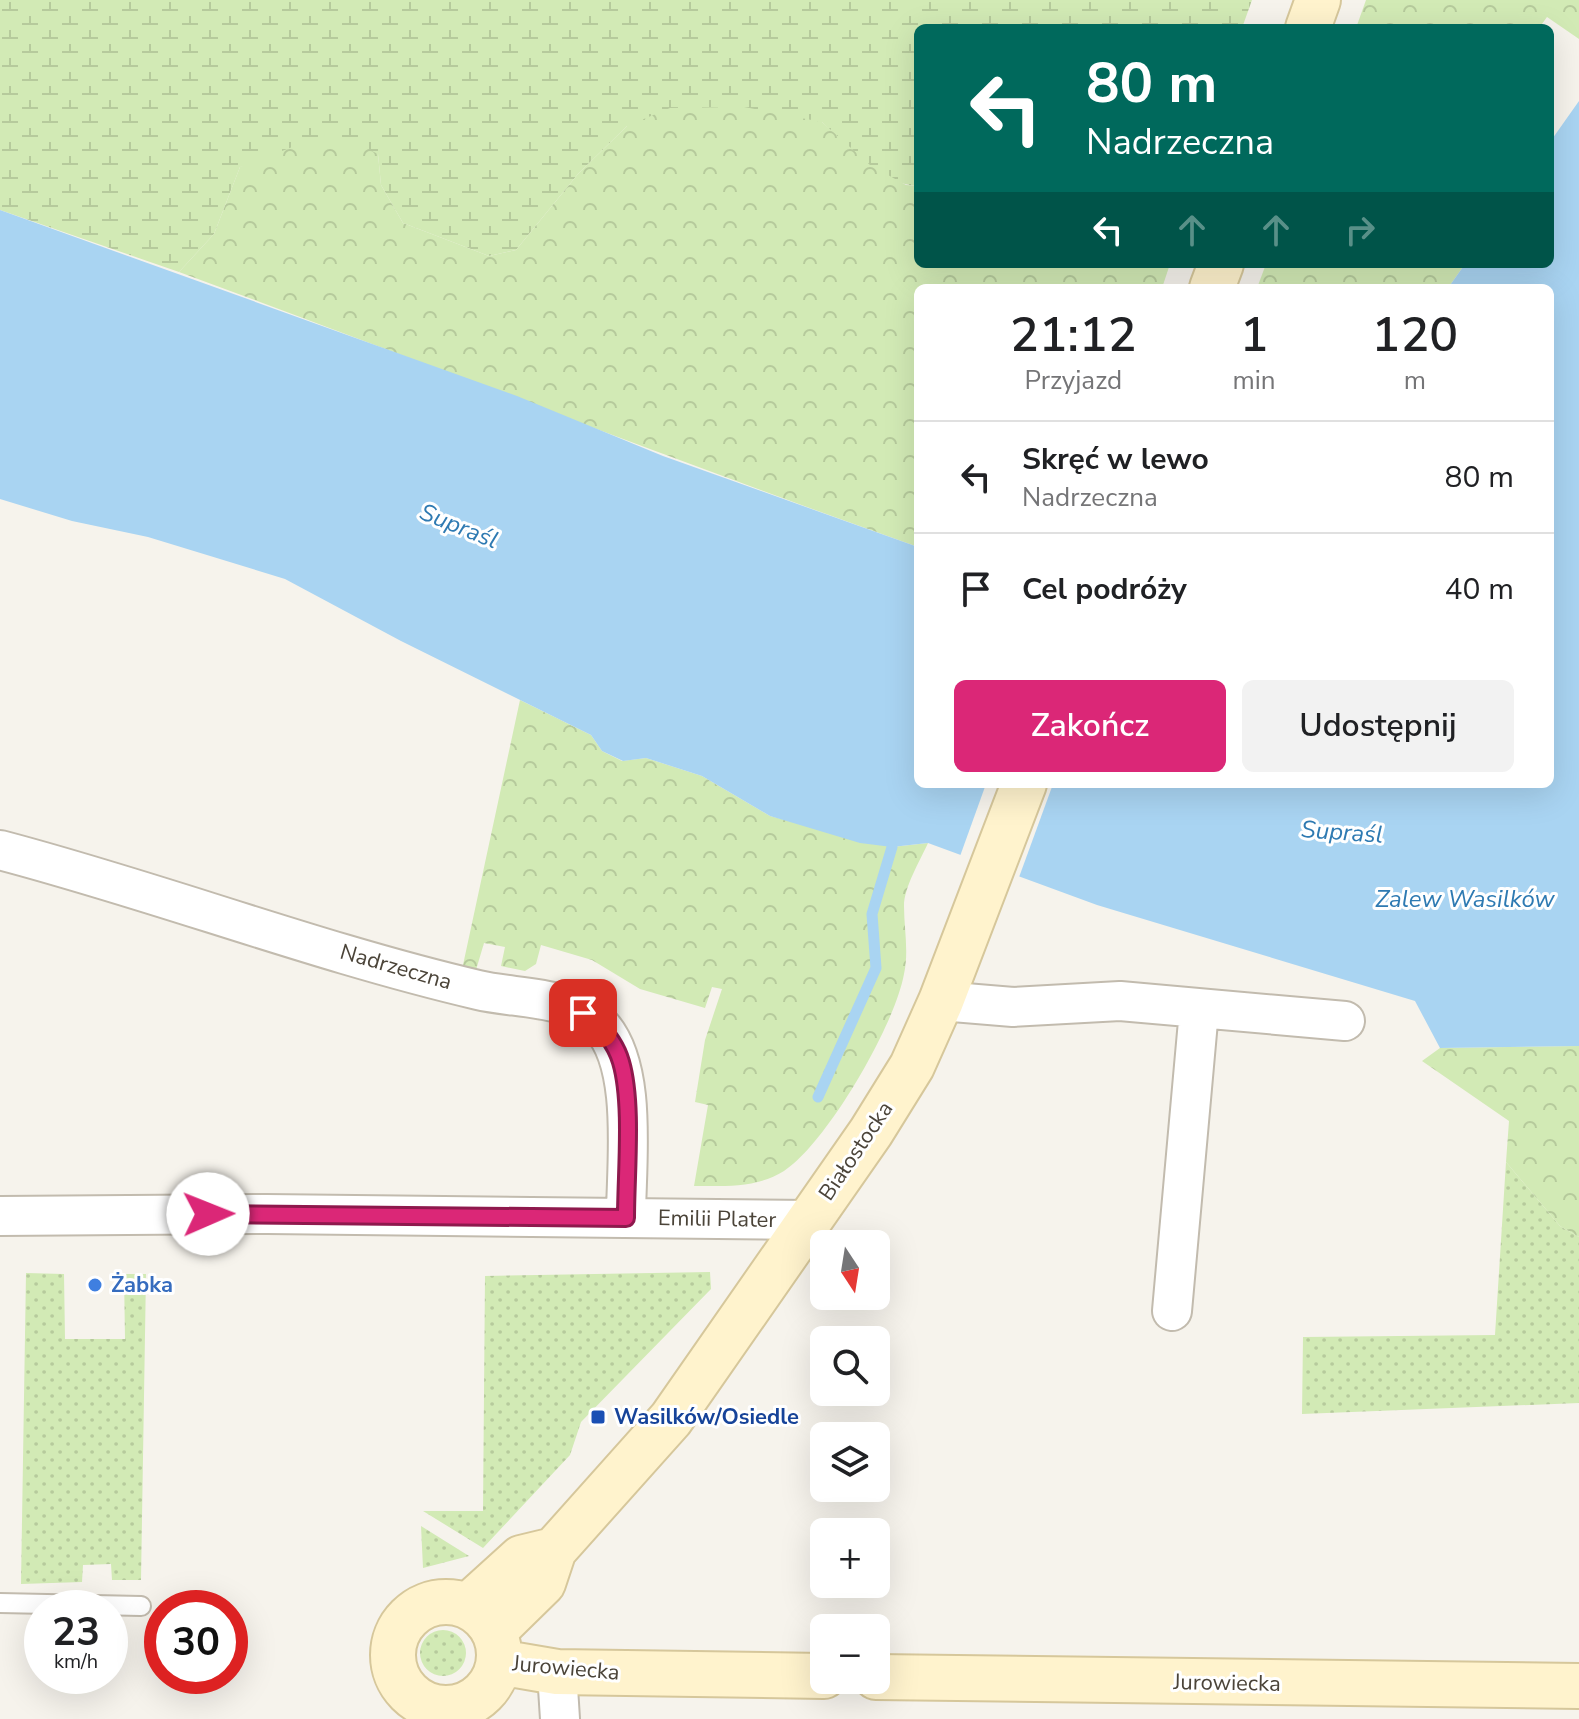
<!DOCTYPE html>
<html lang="pl">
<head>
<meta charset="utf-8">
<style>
  body { margin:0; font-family:"Nunito Sans",sans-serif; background:#f2f2f2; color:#202124; height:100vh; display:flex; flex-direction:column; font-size:30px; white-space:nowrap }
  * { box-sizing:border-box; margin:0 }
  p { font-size:26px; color:#757577 }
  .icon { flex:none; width:44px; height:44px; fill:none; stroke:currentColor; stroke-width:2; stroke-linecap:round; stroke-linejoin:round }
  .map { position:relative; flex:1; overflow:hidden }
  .sheet { position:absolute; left:914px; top:284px; width:640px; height:504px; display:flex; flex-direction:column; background:#fff; border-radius:12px; box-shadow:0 8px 32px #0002 }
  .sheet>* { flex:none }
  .guide { position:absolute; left:914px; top:24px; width:640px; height:244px; border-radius:12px; box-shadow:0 8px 32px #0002; background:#00695c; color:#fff; overflow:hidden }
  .needle { width:52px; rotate:168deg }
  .fabs { position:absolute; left:810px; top:1230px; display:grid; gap:16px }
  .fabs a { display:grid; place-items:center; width:80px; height:80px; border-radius:12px; background:#fff; box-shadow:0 8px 32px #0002; font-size:40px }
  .speed { position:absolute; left:24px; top:1590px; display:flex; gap:16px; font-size:40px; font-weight:700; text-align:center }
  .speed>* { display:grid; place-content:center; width:104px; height:104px; border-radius:50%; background:#fff; box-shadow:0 8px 32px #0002; line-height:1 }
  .speed small { font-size:20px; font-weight:400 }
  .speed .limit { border:12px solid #d22; background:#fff; color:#111 }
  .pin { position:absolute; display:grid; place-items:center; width:68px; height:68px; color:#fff; margin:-34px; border-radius:16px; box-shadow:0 4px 12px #0006 }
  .me { position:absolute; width:88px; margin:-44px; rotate:89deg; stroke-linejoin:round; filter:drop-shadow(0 0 6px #0008) }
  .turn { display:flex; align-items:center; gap:28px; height:168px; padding:0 40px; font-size:36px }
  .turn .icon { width:104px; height:104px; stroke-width:2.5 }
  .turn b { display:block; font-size:56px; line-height:68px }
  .lanes { display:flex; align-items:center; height:76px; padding:0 40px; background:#0003; justify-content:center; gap:40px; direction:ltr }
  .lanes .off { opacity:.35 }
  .eta { display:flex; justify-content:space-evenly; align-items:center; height:136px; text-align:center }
  .eta b { font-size:48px; font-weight:600; line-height:56px }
  .primary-button { display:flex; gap:16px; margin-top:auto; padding:16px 40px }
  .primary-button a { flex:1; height:92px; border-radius:12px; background:#db2777; color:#fff; font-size:32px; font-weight:600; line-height:92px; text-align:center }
  .primary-button a+a { background:#f2f2f2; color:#202124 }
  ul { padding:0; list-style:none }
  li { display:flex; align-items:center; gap:24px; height:112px; padding:0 40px; border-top:2px solid #e0e0e0 }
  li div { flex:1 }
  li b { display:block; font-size:30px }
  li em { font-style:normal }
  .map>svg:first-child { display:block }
  .grass { fill:url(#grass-dots) }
  .wetland { fill:url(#wetland-marsh) }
  .park { fill:url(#park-crowns) }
  .water { fill:#a9d4f2 }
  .pier { fill:#f6f3ec }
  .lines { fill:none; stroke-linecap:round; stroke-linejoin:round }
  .stream { stroke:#a9d4f2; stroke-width:11 }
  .lane-casing { stroke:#c2bbae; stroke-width:22 }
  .street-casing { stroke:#c2bbae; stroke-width:42 }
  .secondary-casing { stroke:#d6c79b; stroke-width:48 }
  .lane { stroke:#fff; stroke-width:18 }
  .street { stroke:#fff; stroke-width:38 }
  .secondary { stroke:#fff3cd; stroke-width:44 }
  .route-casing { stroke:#8e194d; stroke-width:20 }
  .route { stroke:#db2777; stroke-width:14 }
  .shop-dot { fill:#3f7fe0; stroke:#fff; stroke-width:3 }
  .transit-dot { fill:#1a4fb4; stroke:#fff; stroke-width:3 }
  .labels { text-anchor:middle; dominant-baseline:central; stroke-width:6; stroke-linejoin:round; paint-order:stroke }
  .street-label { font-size:22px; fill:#4b4439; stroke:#fff }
  .shop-label { font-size:22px; font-weight:bold; fill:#366cbe; stroke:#fff; text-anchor:start }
  .transit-label { font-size:22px; font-weight:bold; fill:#164399; stroke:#fff; text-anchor:start }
  .water-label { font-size:24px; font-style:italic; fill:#2e7ab2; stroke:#fff }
</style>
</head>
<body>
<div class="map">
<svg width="1579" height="1719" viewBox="0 0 1579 1719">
  <defs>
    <pattern id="grass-dots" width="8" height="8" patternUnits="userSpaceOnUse" patternTransform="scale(2)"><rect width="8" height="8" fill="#d2eab5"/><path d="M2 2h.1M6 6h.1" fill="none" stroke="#b6ca9c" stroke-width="1.8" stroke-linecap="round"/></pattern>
    <pattern id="wetland-marsh" width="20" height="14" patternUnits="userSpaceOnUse" patternTransform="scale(2)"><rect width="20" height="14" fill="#d2eab5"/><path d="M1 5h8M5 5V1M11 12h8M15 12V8" fill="none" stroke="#b6ca9c"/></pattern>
    <pattern id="park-crowns" width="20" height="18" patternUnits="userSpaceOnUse" patternTransform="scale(2)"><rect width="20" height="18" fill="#d2eab5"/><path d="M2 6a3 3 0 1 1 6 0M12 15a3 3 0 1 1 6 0" fill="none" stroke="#b6ca9c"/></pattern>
  </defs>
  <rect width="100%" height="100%" fill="#f6f3ec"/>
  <path class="grass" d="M 1506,1162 L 1560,1226 L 1579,1237 L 1579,1403 L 1302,1414 L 1303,1337 L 1495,1335 Z
    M 710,1272 L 711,1289 L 581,1422 L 570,1455 L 483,1548 L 423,1511 L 483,1511 L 485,1276 Z
    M 26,1273 L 64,1274 L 65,1339 L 125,1339 L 124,1274 L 146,1274 L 141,1580 L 112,1580 L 111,1564 L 83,1565 L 82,1582 L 21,1584 Z
    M 421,1526 L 469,1556 L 423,1568 Z
    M420 1653a23 23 0 1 1 46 0a23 23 0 1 1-46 0Z"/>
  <path class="wetland" d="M 0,0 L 1252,0 L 1242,28 L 918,28 L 918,186 C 880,184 848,146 822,122 L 627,126 L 578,174 L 516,250 L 489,256 L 403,223 L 381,185 L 378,154 L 240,167 L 214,234 L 179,272 L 0,210 Z"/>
  <path class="park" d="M 1366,0 L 1579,0 L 1579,39 L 1547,17 L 1539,28 L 1356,28 Z
    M 744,107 L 822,122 L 870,165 L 906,185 L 918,186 L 918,264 L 1170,264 L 1162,288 L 918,288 L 918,547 C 670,459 426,363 179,272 L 214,234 L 240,167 L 295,146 L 345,138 L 378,154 L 381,185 L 403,223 L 489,256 L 516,250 L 578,174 L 627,126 L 670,108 Z
    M 1266,264 L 1465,264 L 1448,288 L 1257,288 Z
    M 520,700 L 591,735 L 602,751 L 622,761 L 646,758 L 702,776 L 770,816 L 892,847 L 928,843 C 920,861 904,887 904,906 C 904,928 909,952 904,974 C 895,1025 827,1143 784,1171 C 757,1188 725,1186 694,1186 L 708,1105 L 695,1102 L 705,1040 L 722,989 L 712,987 L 705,1008 L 640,989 L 592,960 L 541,945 L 536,964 L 525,971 L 501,966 L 505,947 L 484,943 L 476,970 L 463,965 Z
    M 1579,1046 L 1579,1237 L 1560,1226 L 1506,1162 L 1509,1121 L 1422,1061 L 1440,1048 Z"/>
  <path class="water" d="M 1579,101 L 1579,1046 L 1440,1048 L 1415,1001 L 1097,905 L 928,843 L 892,847 L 860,843 L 770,816 L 702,776 L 646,758 L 623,761 L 602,751 L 591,735 L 401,641 L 285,579 L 148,537 L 72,521 L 0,499 L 0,210 L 517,396 L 663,456 L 918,547 L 918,784 L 1550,784 L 1550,288 L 1448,288 L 1465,264 L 1550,264 L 1550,142 Z"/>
  <path class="pier" d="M 986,784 L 1053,784 L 1018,880 L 959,859 Z"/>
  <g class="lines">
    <path class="stream" d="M 818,1097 L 876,968 L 872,914 L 892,847"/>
    <defs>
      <path id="lane" d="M 0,1603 L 141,1606"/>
      <path id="street" d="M 0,850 C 160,892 316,952 478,990 C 515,999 569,995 599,1024 C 639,1064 626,1165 626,1218
        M 941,1001 L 1013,1007 L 1120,1001 L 1345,1021
        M 0,1216 L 267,1214 L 810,1220
        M 1172,1311 L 1199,1010
        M 557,1672 L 560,1719"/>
      <path id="secondary" d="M 1308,28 L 1318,0
        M 1212,288 L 1221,264
        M393 1655a53 53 0 1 1 106 0a53 53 0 1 1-106 0Z
        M 468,1606 L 521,1558 L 554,1550
        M 494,1631 L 543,1583 L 554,1550 L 671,1419 L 871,1132 L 912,1066 L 941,1001 L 1024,784
        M 499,1662 L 557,1672 L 824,1676
        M 876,1677 L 1579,1686"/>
    </defs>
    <use href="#lane" class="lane-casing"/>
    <use href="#street" class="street-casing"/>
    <use href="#secondary" class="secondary-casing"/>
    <use href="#lane" class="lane"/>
    <use href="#street" class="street"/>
    <use href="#secondary" class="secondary"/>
  </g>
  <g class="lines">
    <defs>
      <path id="route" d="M 208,1214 L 626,1218 C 626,1173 633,1103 621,1062 C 615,1041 600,1025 583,1013"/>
    </defs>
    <use href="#route" class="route-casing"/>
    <use href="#route" class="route"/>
  </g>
  <circle class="shop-dot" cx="95" cy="1285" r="8"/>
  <rect class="transit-dot" x="590" y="1409" width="16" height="16" rx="4"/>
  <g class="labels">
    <g class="street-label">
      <text transform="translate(396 967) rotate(16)">Nadrzeczna</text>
      <text transform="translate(856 1151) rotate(-56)">Białostocka</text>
      <text transform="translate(717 1219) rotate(1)">Emilii Plater</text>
      <text transform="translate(566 1668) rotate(5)">Jurowiecka</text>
      <text transform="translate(1227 1683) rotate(1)">Jurowiecka</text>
    </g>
    <g class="shop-label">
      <text x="111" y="1285">Żabka</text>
    </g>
    <g class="transit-label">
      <text x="614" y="1417">Wasilków/Osiedle</text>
    </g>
    <g class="water-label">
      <text transform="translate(459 526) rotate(22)">Supraśl</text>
      <text transform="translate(1342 832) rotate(4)">Supraśl</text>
      <text x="1465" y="899">Zalew Wasilków</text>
    </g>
  </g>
</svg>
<div class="fabs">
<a><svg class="needle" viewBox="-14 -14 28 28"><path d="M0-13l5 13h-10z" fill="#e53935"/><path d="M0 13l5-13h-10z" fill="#757577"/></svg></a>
<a><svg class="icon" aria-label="search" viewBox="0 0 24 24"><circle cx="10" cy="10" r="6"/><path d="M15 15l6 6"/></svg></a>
<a><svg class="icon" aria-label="layers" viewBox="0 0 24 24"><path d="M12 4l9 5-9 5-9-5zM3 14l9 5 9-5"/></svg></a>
<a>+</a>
<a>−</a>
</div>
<div class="speed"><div>23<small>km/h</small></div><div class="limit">30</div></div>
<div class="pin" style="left:583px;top:1013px;background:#d93025"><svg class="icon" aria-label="arrive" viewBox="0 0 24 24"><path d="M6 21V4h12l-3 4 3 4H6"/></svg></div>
<svg class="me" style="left:208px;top:1214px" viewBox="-20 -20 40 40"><circle r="19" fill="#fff"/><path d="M0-13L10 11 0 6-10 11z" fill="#db2777"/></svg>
<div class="guide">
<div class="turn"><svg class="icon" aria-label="left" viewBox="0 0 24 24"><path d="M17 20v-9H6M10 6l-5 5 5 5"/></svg><div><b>80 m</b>Nadrzeczna</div></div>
<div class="lanes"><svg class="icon" aria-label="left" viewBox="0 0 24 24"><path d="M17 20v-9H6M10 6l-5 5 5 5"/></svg><svg class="icon off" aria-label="ahead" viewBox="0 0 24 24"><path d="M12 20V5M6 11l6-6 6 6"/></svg><svg class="icon off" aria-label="ahead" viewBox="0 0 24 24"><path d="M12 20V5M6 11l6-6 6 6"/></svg><svg class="icon off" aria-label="right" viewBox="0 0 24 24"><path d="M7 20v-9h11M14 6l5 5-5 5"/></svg></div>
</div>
<section class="sheet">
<div class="eta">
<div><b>21:12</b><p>Przyjazd</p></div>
<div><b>1</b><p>min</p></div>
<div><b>120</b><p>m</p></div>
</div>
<ul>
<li><svg class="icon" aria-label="left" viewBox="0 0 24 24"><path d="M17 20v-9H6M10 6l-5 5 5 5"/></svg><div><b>Skręć w lewo</b><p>Nadrzeczna</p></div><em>80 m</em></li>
<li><svg class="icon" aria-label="arrive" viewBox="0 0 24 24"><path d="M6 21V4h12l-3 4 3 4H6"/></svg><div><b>Cel podróży</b></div><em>40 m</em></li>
</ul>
<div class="primary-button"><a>Zakończ</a><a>Udostępnij</a></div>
</section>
</div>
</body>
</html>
